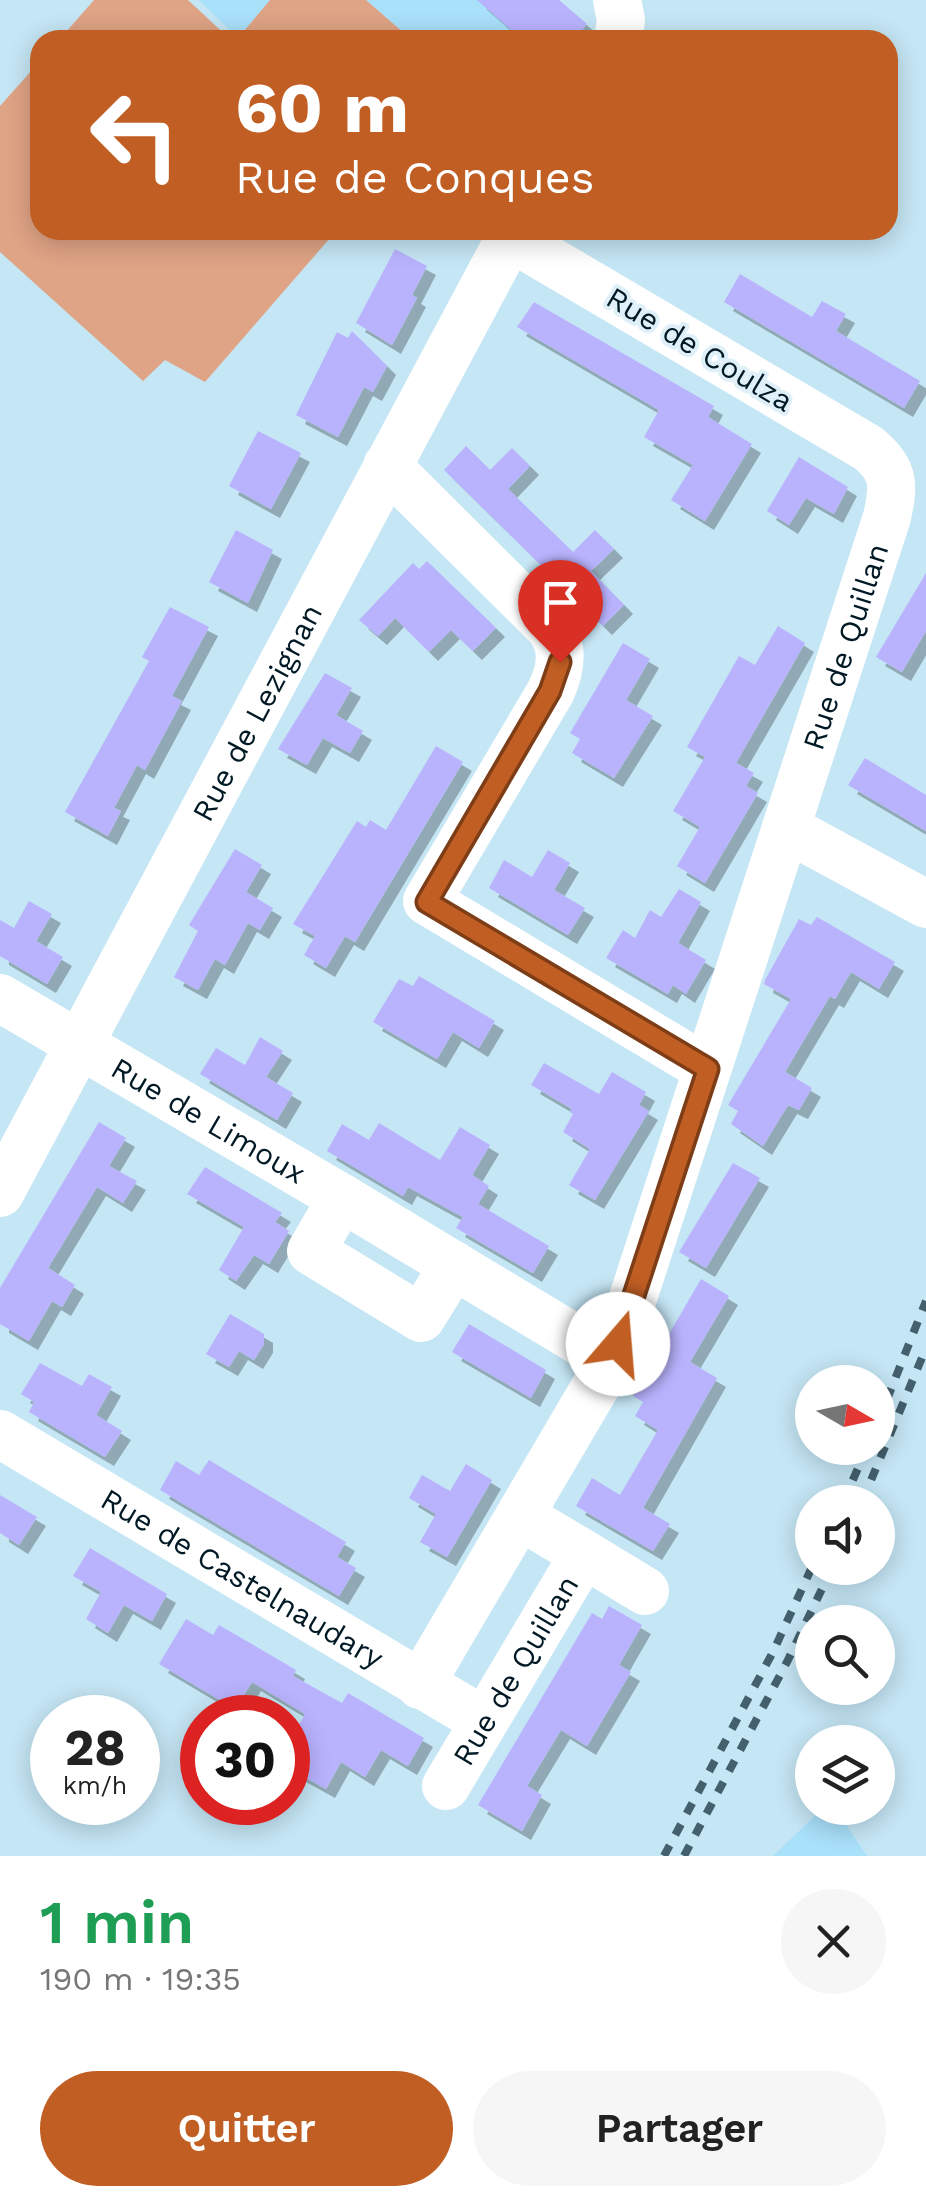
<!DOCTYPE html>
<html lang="fr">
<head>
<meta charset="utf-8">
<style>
  body { margin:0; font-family:"Work Sans",sans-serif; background:#f6f6f6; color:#222; height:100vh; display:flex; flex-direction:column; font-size:38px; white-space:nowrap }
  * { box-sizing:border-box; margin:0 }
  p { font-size:32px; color:#767676 }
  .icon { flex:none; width:55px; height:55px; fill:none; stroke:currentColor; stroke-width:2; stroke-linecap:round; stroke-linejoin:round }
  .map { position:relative; height:1856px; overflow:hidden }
  .details { display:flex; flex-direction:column; background:#fff; flex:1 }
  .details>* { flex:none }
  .hud { position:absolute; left:30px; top:30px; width:868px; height:210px; border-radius:30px; box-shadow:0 5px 25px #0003; background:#c05e23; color:#fff; overflow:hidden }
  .needle { width:65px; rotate:99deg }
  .controls { position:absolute; left:795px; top:1365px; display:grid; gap:20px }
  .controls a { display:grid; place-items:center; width:100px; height:100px; border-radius:50%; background:#fff; box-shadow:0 5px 25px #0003; font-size:50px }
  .speed { position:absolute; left:30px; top:1695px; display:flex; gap:20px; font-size:50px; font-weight:700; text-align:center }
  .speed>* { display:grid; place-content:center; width:130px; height:130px; border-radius:50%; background:#fff; box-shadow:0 5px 25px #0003; line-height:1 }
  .speed small { font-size:25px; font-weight:400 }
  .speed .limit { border:15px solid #d22; background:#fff; color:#111 }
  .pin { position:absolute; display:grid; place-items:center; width:85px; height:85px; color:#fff; margin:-102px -42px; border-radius:50% 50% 50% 0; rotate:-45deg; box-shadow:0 0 10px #0007 }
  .pin .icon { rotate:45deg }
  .me { position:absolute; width:110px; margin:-55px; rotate:18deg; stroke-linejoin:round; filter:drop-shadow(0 0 8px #0008) }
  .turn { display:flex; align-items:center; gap:35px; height:210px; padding:0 40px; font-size:45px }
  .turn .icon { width:130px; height:130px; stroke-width:2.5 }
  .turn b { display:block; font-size:70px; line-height:85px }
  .round { display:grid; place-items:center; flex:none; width:105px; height:105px; border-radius:52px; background:#f6f6f6 }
  .overview { display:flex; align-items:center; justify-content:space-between; height:170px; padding:0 40px }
  h1 { font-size:60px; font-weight:600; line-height:75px; color:#1e9e55 }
  .primary-button { display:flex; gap:20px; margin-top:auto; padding:20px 40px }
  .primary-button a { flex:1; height:115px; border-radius:60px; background:#c05e23; color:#fff; font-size:40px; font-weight:600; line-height:115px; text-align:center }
  .primary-button a+a { background:#f6f6f6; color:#222 }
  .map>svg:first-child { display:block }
  .built { fill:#a9e0fa }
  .green { fill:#dfa385 }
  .building { fill:#b9b3fe; filter:url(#shadow) }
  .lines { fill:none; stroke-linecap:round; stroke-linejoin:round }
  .minor { stroke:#fff; stroke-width:48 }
  .rail { stroke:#44606d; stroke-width:8; stroke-dasharray:12 12; stroke-linecap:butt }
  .route-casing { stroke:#7d3d17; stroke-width:25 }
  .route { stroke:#c05e23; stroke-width:18 }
  .labels { text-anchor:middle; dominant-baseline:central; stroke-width:8; stroke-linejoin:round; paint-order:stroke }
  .street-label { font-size:30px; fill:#001924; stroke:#e0f0f8 }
</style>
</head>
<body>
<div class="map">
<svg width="926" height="1856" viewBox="0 0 926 1856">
  <defs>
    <filter id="shadow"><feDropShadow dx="9" dy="9" stdDeviation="0" flood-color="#0004"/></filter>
  </defs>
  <rect width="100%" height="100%" fill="#c5e6f5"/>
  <path class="built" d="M 199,0 L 270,0 L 238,38 Z
    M 366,0 L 546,0 L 555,8 L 561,2 L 587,24 L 573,40 L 412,40 Z
    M 823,1808 L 835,1808 L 867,1856 L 773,1856 Z"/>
  <path class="green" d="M 94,0 L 188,0 L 231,40 L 59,40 Z
    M 270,0 L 366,0 L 412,40 L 240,40 L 238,38 Z
    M 40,61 L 40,230 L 337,230 L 205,382 L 165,360 L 143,381 L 0,252 L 0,106 Z"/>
  <path class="building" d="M 477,0 L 559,0 L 587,24 L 573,40 L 523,40 Z
    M 395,249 L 427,266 L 412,295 L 417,298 L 392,345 L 356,323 Z
    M 740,274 L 812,317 L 822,301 L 846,314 L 836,331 L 920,381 L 904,408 L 724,302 Z
    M 534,302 L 714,406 L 708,417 L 752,444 L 705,521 L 671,500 L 693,465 L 644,437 L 659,410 L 517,327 Z
    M 352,331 L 387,366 L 373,392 L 364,387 L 338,437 L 296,415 L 337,332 L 348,338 Z
    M 258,431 L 301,453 L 271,509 L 229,486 Z
    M 466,446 L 490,470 L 512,448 L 530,466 L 508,489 L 573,552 L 595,530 L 614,549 L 591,571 L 624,605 L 603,626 L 444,470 Z
    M 799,457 L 848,487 L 834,514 L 806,498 L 789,525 L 767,511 Z
    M 236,530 L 273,550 L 248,603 L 209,582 Z
    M 427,561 L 496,628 L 473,651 L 451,630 L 429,652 L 395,618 L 378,636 L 359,620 L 413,563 L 419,569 Z
    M 926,573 L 926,631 L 902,672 L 876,657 Z
    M 170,607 L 209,627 L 172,696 L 182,701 L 145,770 L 137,765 L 114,808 L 121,811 L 108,836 L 65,812 L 149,661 L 142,657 Z
    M 778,626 L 805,643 L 736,763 L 754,773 L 746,786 L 758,793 L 705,883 L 677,866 L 700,827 L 673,811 L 705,757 L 687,747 L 739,656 L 755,665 Z
    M 623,643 L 650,659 L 626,700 L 653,716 L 614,778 L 572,753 L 580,739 L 570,733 Z
    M 325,673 L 352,688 L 336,715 L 363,731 L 350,753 L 323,738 L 307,765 L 278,749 Z
    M 436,746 L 463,762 L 355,942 L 345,936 L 326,968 L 304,955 L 315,936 L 293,924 L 357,821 L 366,827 L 370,820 L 386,830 Z
    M 865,758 L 926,795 L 926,831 L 848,785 Z
    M 235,849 L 262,865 L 246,892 L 273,908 L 260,930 L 248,923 L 225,965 L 215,959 L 198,990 L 174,977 L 198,931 L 189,925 Z
    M 548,850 L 570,863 L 554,890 L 585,908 L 568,935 L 489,888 L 504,860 L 532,877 Z
    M 679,889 L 701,902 L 678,943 L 706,960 L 686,994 L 673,985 L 668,994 L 606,958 L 623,930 L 635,938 L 650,910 L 661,917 Z
    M 29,901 L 52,914 L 36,941 L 63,957 L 47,984 L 0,956 L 0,920 L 14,928 Z
    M 817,917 L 895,962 L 879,989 L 851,972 L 835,999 L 830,996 L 785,1072 L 812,1088 L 799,1110 L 788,1105 L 763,1146 L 731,1124 L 738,1111 L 728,1105 L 791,999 L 764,984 L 765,980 L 799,919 L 811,925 Z
    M 419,976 L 495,1021 L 479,1048 L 453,1032 L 437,1059 L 373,1022 L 399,979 L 413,986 Z
    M 260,1037 L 283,1051 L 266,1077 L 293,1093 L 277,1120 L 200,1074 L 216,1048 L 245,1065 Z
    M 544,1063 L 599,1094 L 612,1072 L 646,1092 L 639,1105 L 649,1111 L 595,1200 L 569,1185 L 590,1149 L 563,1132 L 573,1114 L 570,1112 L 572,1109 L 531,1085 Z
    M 99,1122 L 126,1138 L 109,1166 L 137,1181 L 123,1203 L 97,1187 L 48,1268 L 75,1285 L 62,1307 L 52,1301 L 29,1341 L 0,1324 L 0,1288 Z
    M 379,1123 L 440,1160 L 460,1127 L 490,1145 L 472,1175 L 489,1186 L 478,1204 L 549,1246 L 533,1273 L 456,1228 L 463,1217 L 408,1187 L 403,1196 L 327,1151 L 342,1124 L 369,1140 Z
    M 733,1163 L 760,1178 L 706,1268 L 679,1252 Z
    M 205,1167 L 282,1213 L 275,1222 L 289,1231 L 269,1264 L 254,1255 L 236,1281 L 219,1270 L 244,1227 L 187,1194 Z
    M 701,1279 L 729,1296 L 690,1362 L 717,1378 L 643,1508 L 670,1524 L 653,1551 L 576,1506 L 592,1478 L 620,1495 L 658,1430 L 635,1416 L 643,1402 L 633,1396 Z
    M 230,1314 L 264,1334 L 264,1344 L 254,1360 L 239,1351 L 229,1367 L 206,1354 Z
    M 469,1324 L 546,1370 L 531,1398 L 452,1352 Z
    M 40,1363 L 82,1386 L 89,1374 L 112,1387 L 96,1415 L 122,1431 L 105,1457 L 29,1412 L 34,1402 L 21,1394 Z
    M 209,1460 L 346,1542 L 337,1557 L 356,1568 L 339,1596 L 160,1490 L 176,1461 L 199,1475 Z
    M 466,1464 L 492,1480 L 447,1557 L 420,1542 L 436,1514 L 409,1498 L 422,1475 L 450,1491 Z
    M 0,1495 L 37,1517 L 19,1545 L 0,1533 Z
    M 90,1548 L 167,1594 L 152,1621 L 124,1605 L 108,1633 L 86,1619 L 101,1592 L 73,1576 Z
    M 609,1606 L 642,1625 L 619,1665 L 631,1672 L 587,1746 L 561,1730 L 527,1786 L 542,1795 L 522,1831 L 478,1805 L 592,1613 L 602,1619 Z
    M 186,1619 L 213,1635 L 219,1625 L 296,1670 L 293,1676 L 342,1703 L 348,1693 L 424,1738 L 408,1766 L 381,1750 L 365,1777 L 341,1762 L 326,1789 L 288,1768 L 288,1744 L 305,1714 L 252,1682 L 235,1709 L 159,1664 Z"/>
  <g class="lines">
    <g class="minor">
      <path d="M 617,0 L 621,20 L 618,40"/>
      <path d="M 387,466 L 549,627 C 565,647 561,669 551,691 L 427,901 L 707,1069"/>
      <path d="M 786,828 L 926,904"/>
      <path id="s1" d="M 0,998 L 342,1198 L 611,1360"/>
      <path id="s2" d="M 0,1193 L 514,230"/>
      <path d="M 342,1198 L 311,1251 L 421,1318 L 454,1265"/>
      <path id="s3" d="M 0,1434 L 484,1721"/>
      <path d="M 584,1554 L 645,1591"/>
      <path id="s4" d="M 420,1685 L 600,1379 L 618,1344 L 887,517 C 894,485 895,470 868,448 L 510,237"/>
      <path id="s5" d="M 446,1786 L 584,1554 L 520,1516"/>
    </g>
    <path class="rail" d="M 878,1422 L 926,1301
      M 843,1502 L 867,1448
      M 862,1502 L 926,1348
      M 664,1856 L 773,1652 L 812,1567
      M 684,1856 L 787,1662 L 832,1568"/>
  </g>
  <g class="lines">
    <defs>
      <path id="route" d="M 560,662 L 550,691 L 427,902 L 708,1069 L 618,1344"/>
    </defs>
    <use href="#route" class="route-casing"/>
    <use href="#route" class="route"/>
  </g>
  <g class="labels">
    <g class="street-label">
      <text transform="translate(700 349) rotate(31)">Rue de Coulza</text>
      <text stroke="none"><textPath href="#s4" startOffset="1128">Rue de Quillan</textPath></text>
      <text stroke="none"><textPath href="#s2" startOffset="545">Rue de Lezignan</textPath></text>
      <text stroke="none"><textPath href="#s1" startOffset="242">Rue de Limoux</textPath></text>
      <text stroke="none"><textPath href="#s3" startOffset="282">Rue de Castelnaudary</textPath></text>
      <text stroke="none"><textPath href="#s5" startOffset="135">Rue de Quillan</textPath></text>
    </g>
  </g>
</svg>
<div class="controls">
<a><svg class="needle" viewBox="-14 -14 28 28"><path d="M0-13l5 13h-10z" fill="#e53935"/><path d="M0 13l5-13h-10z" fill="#767676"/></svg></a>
<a><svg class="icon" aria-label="sound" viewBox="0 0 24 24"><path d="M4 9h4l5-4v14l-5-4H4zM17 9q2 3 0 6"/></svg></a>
<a><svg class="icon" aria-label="search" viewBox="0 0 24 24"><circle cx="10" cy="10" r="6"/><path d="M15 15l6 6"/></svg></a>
<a><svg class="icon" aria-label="layers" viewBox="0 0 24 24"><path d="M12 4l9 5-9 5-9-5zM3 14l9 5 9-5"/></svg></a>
</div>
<div class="speed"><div>28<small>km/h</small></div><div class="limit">30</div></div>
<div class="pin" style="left:560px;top:662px;background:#d93025"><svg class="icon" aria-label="arrive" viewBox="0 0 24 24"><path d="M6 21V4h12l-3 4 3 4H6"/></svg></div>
<svg class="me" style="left:618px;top:1344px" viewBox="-20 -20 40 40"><circle r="19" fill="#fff"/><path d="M0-13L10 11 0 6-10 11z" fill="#c05e23"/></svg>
<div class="hud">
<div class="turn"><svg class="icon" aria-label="left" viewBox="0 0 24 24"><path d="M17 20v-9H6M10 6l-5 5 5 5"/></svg><div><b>60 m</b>Rue de Conques</div></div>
</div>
</div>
<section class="details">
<div class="overview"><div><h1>1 min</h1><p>190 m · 19:35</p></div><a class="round"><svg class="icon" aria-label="close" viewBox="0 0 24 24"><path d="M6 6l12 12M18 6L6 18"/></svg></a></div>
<div class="primary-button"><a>Quitter</a><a>Partager</a></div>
</section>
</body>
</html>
